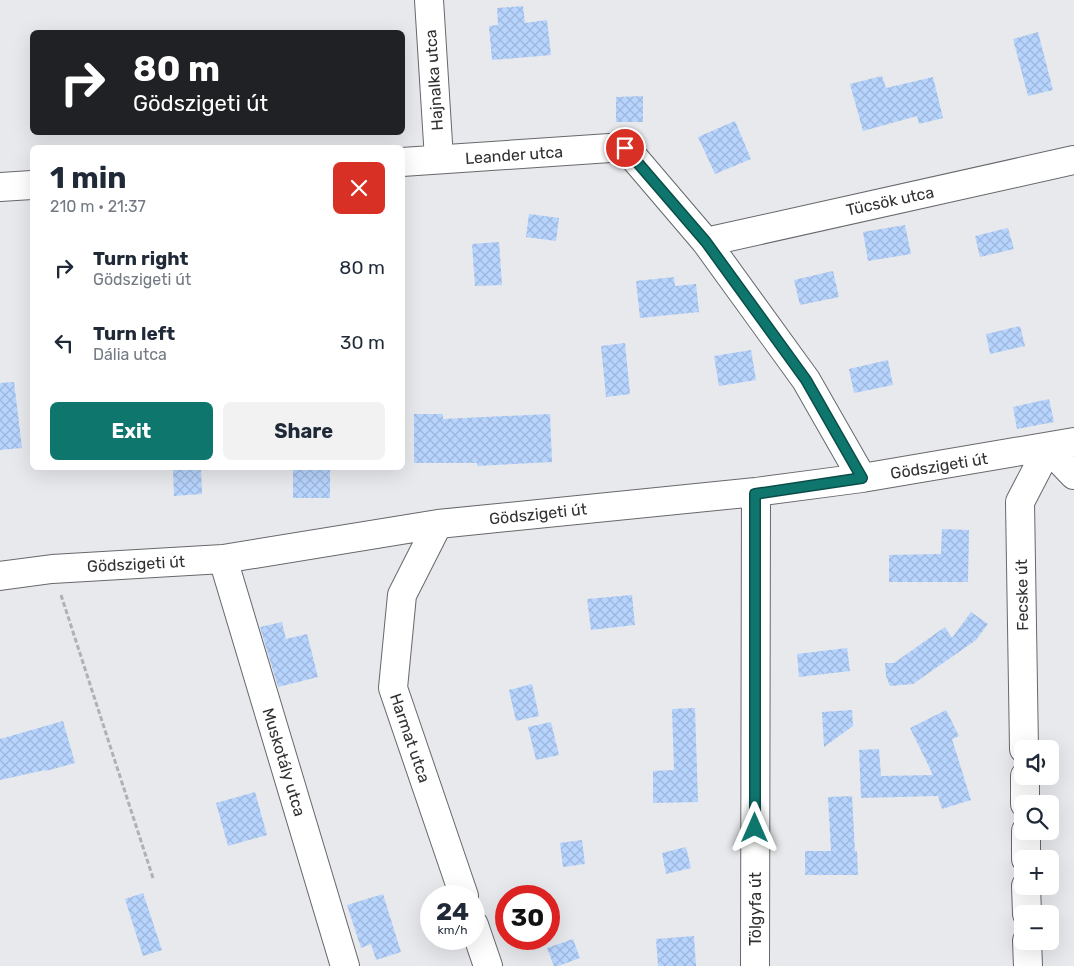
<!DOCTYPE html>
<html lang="en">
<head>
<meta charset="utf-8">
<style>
  body { margin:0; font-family:Rubik,sans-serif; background:#f2f2f3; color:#1f2937; height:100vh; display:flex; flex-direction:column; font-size:19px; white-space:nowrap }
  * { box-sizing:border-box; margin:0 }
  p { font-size:16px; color:#747a83 }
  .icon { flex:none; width:28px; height:28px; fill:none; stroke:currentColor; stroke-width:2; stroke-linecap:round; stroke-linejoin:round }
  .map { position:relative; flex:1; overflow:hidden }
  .sheet { position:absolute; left:30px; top:145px; width:375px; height:325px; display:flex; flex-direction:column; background:#fff; border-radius:8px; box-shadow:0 5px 20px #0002 }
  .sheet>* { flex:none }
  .top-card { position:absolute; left:30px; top:30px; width:375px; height:105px; border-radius:8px; box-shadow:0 5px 20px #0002; background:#202124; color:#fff; overflow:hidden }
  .tools { position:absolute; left:1014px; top:740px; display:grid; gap:10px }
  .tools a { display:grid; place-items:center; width:45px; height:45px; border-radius:8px; background:#fff; box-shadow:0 5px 20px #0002; font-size:25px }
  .speed { position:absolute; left:420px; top:885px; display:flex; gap:10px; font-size:25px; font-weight:700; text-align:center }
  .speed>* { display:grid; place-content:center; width:65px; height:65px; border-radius:50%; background:#fff; box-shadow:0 5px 20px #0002; line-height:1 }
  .speed small { font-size:12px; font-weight:400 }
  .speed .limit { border:8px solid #d22; background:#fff; color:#111 }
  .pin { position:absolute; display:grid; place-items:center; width:42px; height:42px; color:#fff; margin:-21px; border:2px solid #fff; border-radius:50%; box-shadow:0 1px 5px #0007 }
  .me { position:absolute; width:55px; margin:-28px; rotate:0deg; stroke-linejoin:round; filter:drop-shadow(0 0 4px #0008) }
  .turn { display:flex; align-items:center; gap:18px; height:105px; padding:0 20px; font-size:22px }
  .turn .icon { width:65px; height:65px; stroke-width:2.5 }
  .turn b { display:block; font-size:35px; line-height:42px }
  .round { display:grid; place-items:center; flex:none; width:52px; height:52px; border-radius:8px; background:#f2f2f3 }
  .overview { display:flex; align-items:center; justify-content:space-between; height:85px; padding:0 20px }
  h1 { font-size:30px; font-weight:700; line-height:38px }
  .primary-button { display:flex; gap:10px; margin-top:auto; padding:10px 20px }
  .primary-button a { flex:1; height:58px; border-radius:8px; background:#0f766e; color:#fff; font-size:20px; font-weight:700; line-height:58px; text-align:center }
  .primary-button a+a { background:#f2f2f3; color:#1f2937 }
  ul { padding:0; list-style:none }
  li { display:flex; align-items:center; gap:15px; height:75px; padding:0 20px }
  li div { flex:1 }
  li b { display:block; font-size:19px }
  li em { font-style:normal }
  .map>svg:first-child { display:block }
  .building { fill:url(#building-cross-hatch) }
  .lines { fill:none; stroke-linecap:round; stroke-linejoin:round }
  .minor-casing { stroke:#66686b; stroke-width:30 }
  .path { stroke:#b0b1b4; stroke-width:3; stroke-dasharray:5 2.5; stroke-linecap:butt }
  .minor { stroke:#fff; stroke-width:28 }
  .route-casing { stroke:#0a4d48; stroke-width:12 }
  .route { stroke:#0f766e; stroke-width:9 }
  .labels { text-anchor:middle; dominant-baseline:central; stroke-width:4.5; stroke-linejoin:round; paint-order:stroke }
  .street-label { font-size:16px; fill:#313133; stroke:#fff }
</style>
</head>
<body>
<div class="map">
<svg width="1074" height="966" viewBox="0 0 1074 966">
  <defs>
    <pattern id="building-cross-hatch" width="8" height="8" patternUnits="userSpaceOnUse" patternTransform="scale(1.25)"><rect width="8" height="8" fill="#b7d4fe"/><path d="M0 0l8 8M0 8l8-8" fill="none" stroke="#9eb6da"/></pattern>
  </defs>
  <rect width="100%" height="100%" fill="#e7e9ec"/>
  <path class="building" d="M 523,6 L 525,23 L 547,20 L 551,55 L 492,60 L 489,26 L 498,25 L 497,8 Z
    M 1038,32 L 1053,90 L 1028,96 L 1013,39 Z
    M 882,76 L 886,88 L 933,77 L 943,118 L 919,124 L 917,116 L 863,131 L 850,84 Z
    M 643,96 L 643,122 L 616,122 L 616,97 Z
    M 735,121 L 751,159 L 715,174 L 698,137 Z
    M 529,214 L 559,218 L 556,241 L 526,237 Z
    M 905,225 L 911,254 L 868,261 L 863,232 Z
    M 1008,228 L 1014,249 L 980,257 L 975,236 Z
    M 499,242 L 502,285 L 475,286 L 472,244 Z
    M 833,271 L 839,297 L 800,305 L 794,280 Z
    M 674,277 L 675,286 L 696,284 L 699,312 L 640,318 L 636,281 Z
    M 1020,326 L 1025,346 L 990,354 L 986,334 Z
    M 625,343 L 630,394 L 606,397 L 601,346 Z
    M 751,350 L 756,380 L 719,386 L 714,356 Z
    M 888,360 L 893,385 L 854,393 L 849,369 Z
    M 14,382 L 22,448 L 0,450 L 0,383 Z
    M 1049,399 L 1054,422 L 1017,429 L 1013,407 Z
    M 414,414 L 443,414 L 443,419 L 550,414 L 552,462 L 477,466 L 477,463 L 414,463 Z
    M 173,468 L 201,468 L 202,494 L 174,496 Z
    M 293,468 L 330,468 L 330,498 L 293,498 Z
    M 942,529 L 969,530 L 968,582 L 889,582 L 889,555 L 941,554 Z
    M 632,595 L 635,625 L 591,630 L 587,599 Z
    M 971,612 L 988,624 L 976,640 L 913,684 L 890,686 L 886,676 L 885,663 L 894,663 L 945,627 L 952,638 Z
    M 282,622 L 286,639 L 307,634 L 318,677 L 278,687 L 260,627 Z
    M 847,648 L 850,671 L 799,677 L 797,654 Z
    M 532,684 L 539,716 L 516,721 L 509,690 Z
    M 695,708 L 698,802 L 653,803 L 653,771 L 674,770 L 672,709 Z
    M 852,710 L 853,726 L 824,747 L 822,712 Z
    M 946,710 L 959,736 L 952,739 L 971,800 L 942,809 L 938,796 L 861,798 L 859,750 L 879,749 L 881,776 L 933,775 L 910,728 Z
    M 63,721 L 75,763 L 46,771 L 45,770 L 0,780 L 0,739 Z
    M 551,722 L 559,755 L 536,760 L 528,727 Z
    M 255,792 L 267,835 L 228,846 L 216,803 Z
    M 852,796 L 855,851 L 857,851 L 858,875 L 805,875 L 805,851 L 831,851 L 828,797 Z
    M 582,840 L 585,864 L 563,867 L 560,843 Z
    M 686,847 L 691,868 L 666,874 L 662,853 Z
    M 143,893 L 162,950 L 143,956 L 125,899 Z
    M 383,894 L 401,952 L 376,960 L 371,944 L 361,948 L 347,905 Z
    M 694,936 L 696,966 L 658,966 L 656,939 Z
    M 573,939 L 580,958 L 558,966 L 554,966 L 547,948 Z"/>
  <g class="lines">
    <defs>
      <path id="minor" d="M 429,0 L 439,159
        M 402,162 L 625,147 L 706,242 L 806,380 L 862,478
        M 0,187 L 32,185
        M 706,242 L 1074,160
        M 438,524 L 402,595 L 393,688 L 464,896
        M 223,559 L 345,966
        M 0,576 L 52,569 L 223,559 L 438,524 L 756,492 L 862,478 L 1074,442
        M 1024,749 L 1020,502 L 1048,448 L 1074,475
        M 1025,776 L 1025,804
        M 1026,831 L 1026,859
        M 1026,886 L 1027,914
        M 474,925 L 488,966
        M 1027,941 L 1028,966
        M 755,966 L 756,492"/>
    </defs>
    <use href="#minor" class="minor-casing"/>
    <path class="path" d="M 61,595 L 153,878"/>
    <use href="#minor" class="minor"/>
  </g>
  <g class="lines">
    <defs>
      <path id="route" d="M 625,148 L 706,242 L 806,380 L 862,478 L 755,494 L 755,828"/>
    </defs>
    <use href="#route" class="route-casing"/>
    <use href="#route" class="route"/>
  </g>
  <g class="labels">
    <g class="street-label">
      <text transform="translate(434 80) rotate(-94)">Hajnalka utca</text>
      <text transform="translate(514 155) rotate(-4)">Leander utca</text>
      <text transform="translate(890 201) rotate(-12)">Tücsök utca</text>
      <text transform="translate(939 466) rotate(-9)">Gödszigeti út</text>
      <text transform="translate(538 514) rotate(-6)">Gödszigeti út</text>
      <text transform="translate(136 564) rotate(-3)">Gödszigeti út</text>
      <text transform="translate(1022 595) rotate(-91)">Fecske út</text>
      <text transform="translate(410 738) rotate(71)">Harmat utca</text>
      <text transform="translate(284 762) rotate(73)">Muskotály utca</text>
      <text transform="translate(755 909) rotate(-90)">Tölgyfa út</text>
    </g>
  </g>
</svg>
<div class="tools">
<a><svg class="icon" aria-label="sound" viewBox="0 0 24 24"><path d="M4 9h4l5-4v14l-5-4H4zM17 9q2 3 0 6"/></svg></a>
<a><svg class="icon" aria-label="search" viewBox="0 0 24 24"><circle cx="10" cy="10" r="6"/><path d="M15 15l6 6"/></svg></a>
<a>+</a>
<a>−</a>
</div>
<div class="speed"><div>24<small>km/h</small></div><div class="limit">30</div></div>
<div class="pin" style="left:625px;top:148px;background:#d93025"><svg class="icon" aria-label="arrive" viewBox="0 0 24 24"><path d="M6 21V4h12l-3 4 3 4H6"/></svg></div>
<svg class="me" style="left:755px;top:828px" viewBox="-20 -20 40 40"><path d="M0-17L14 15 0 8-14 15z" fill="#0f766e" stroke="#fff" stroke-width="4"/></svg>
<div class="top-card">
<div class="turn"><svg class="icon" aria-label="right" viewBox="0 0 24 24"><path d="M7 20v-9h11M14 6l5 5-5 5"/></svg><div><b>80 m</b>Gödszigeti út</div></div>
</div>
<section class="sheet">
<div class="overview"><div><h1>1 min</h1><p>210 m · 21:37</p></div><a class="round" style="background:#d93025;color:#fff"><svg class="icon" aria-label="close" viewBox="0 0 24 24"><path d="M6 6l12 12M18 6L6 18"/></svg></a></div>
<ul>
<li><svg class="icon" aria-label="right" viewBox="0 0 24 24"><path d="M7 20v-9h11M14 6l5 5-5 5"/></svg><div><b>Turn right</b><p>Gödszigeti út</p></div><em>80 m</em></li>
<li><svg class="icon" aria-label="left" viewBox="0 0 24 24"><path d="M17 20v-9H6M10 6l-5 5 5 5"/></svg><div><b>Turn left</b><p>Dália utca</p></div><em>30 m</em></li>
</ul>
<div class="primary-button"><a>Exit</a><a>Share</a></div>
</section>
</div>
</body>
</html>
